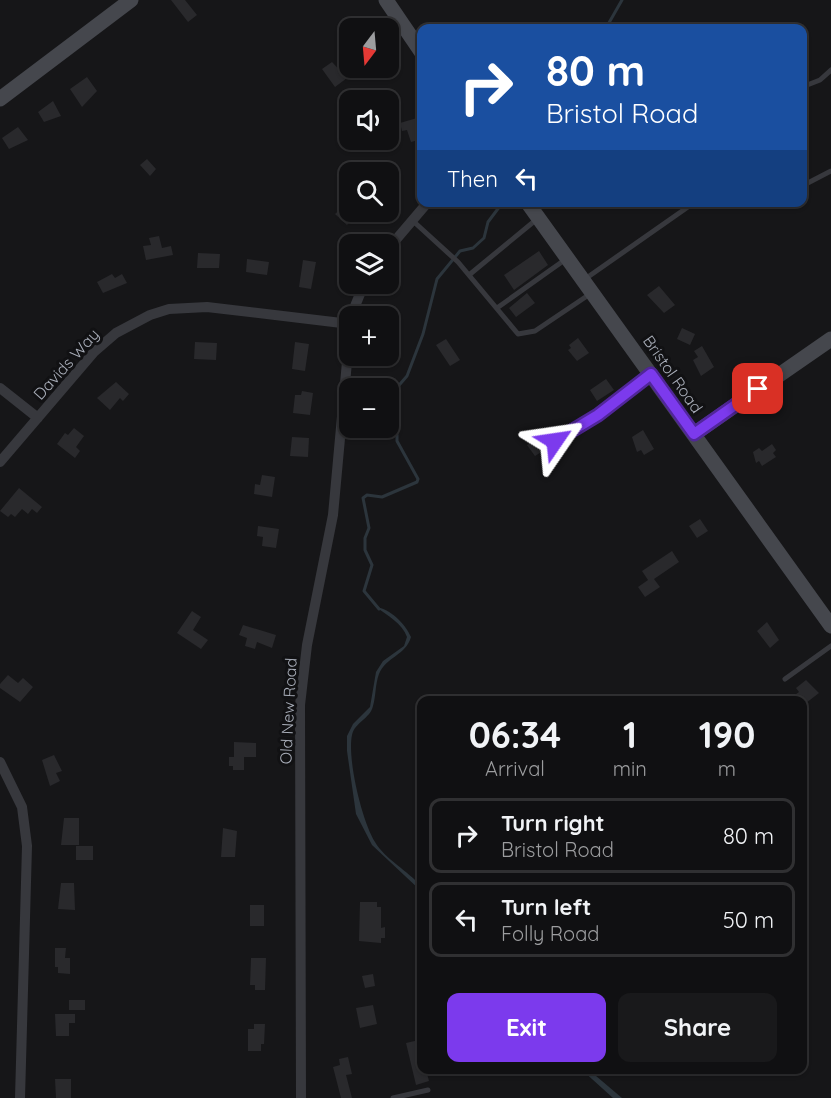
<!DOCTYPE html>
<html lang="en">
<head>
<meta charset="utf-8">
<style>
  body { margin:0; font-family:Quicksand,sans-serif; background:#19191b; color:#f1f3f6; height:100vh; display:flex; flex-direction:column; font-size:22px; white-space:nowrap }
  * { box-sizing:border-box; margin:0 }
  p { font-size:20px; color:#9c9d9f }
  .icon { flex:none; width:33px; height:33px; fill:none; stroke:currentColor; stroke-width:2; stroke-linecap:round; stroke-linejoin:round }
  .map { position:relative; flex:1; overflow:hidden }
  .details { position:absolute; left:417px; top:696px; width:390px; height:378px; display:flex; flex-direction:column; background:#101012; border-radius:12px; box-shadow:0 2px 4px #0004,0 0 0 2px #303032 }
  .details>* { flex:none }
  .hud { position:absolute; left:417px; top:24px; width:390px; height:183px; border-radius:12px; box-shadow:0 2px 4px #0004,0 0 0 2px #303032; background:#1a4fa0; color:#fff; overflow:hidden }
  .needle { width:39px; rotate:196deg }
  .controls { position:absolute; left:339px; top:18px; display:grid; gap:12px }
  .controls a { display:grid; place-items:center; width:60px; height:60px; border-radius:12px; background:#101012; box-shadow:0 2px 4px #0004,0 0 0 2px #303032; font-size:30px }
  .pin { position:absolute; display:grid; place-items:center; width:51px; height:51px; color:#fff; margin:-26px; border-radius:12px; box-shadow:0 3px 9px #0006 }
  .me { position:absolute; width:66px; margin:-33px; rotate:58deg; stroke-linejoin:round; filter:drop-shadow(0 0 4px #0008) }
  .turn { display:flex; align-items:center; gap:21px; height:126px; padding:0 30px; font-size:27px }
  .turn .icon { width:78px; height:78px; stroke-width:2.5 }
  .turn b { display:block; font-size:42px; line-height:51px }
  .then { display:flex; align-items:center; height:57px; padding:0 30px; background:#0003; gap:12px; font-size:22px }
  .eta { display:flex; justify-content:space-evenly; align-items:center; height:102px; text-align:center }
  .eta b { font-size:36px; font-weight:700; line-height:42px }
  .action { display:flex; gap:12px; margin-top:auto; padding:12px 30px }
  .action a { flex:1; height:69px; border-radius:12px; background:#7c3aed; color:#fff; font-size:24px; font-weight:700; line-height:69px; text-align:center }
  .action a+a { background:#19191b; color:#f1f3f6 }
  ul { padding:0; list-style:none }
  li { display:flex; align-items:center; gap:18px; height:75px; margin:0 12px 9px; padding:0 18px; border:3px solid #303032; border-radius:12px }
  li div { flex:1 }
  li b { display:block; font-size:22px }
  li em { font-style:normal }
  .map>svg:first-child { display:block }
  .water { fill:#2c353c }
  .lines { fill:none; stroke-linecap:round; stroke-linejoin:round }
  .stream { stroke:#2c353c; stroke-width:3 }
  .building { fill:#29292c }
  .lane { stroke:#37383d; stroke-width:5 }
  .street { stroke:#37383d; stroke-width:10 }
  .secondary { stroke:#45474d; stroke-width:15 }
  .route-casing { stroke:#51269a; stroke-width:15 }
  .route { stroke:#7c3aed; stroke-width:10 }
  .labels { text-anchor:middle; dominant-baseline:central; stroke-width:6; stroke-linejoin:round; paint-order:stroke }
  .street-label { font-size:16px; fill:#a8adb8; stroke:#111113 }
</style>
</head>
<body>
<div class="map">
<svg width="831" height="1098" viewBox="0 0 831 1098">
  <rect width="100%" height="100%" fill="#161618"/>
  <path class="water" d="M 376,607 C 390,609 405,623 411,637 C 406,655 386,657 379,674 C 375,685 376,696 373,706 C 370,719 355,722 352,735 C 347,759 362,821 375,842 C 385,859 408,871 421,886 L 421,891 L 372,845 L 356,814 L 347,751 L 347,736 L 353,724 L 370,707 L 376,672 L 383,661 L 404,646 L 407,637 C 402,623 388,616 376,607 Z
    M 582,1070 L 589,1070 L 622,1098 L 613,1098 Z"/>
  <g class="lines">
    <path class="stream" d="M 606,28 L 622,0
      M 388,398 L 407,376 L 423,334 L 437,279 L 460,251 L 473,248 L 484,238 L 488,222 L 503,202
      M 379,609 L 364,591 L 372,565 L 365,550 L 365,538 L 369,528 L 363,498 L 367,495 L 382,497 L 417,482 L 418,479 L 397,441 L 397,435 L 391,431 L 386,435 L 379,428"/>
  </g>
  <path class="building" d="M 171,0 L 185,0 L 197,15 L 188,22 Z
    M 332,62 L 347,78 L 335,87 L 322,69 Z
    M 87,77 L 97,91 L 82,107 L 70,89 Z
    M 53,101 L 61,116 L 44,122 L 38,112 Z
    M 417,118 L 422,139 L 411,142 L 407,130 L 402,131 L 400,123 Z
    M 18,127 L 28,140 L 9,149 L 2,138 Z
    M 147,159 L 156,169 L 150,176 L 140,165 Z
    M 350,201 L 350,212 L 358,212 L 347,225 L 335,214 Z
    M 159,236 L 162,248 L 171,246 L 173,255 L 146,260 L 143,246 L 151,245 L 149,238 Z
    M 539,251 L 548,265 L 514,290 L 504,275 Z
    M 198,253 L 220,254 L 219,268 L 197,268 Z
    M 247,259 L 269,262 L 267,275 L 246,272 Z
    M 303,260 L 316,262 L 311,289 L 299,287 Z
    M 112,274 L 115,278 L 122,274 L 127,283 L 103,293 L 97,282 Z
    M 659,286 L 675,305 L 664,313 L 647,295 Z
    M 527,293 L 535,303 L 516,317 L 509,308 Z
    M 682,328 L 695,334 L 690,345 L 677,339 Z
    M 578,338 L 589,353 L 577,361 L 568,350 L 571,348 L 569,345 Z
    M 446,339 L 460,360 L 450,366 L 436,345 Z
    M 195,342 L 217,343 L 216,360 L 194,359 Z
    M 295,342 L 309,344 L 305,371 L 292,369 Z
    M 702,346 L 714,367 L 701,376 L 693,360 L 698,357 L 694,351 Z
    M 606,379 L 614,390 L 597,401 L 590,390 Z
    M 116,382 L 129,394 L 123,401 L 120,398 L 110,410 L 97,398 Z
    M 302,391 L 313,393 L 310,415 L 293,413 L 295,395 L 301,395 Z
    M 74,428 L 84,436 L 76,447 L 80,451 L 75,458 L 57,444 L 65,433 L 68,435 Z
    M 643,430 L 654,449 L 644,455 L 641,450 L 637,452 L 632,437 Z
    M 292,437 L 309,438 L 308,457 L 290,456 Z
    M 538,437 L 546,449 L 535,456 L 527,445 Z
    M 772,444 L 776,450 L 773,453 L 776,457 L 762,466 L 759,461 L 756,463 L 753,452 L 759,448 L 762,451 Z
    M 262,475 L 275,477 L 272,497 L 254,494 L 255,484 L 260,485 Z
    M 19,488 L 42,507 L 37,513 L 32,509 L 28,514 L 22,509 L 15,517 L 11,514 L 8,517 L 0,511 Z
    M 700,519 L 708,531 L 697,538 L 689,526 Z
    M 258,526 L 279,529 L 276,548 L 262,546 L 263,537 L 257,536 Z
    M 672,551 L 679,562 L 654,579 L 660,587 L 645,597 L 638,587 L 648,580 L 642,571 Z
    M 192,611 L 201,617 L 193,630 L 208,640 L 201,649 L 177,633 Z
    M 767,622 L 779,640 L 770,648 L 757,631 Z
    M 243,625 L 276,635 L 272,648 L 257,642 L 255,649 L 245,646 L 247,638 L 239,635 Z
    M 8,675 L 18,683 L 23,678 L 33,687 L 20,702 L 0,688 L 0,684 Z
    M 806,680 L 819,693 L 806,703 L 803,700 L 788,700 L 799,692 L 796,688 Z
    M 234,742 L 256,743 L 256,757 L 244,757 L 244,770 L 233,770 L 233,766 L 229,766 L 229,757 L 234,757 Z
    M 54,755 L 62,771 L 56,773 L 60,781 L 50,786 L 42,760 Z
    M 64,818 L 79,818 L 79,845 L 61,845 Z
    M 223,828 L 237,831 L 235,857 L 221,857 Z
    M 76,846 L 93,846 L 93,860 L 76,860 Z
    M 61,883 L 74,883 L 75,910 L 58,909 Z
    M 360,902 L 377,902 L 377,907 L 381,907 L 381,928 L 385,927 L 385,938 L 381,938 L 381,943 L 359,941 Z
    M 250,905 L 264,905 L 264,926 L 250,926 Z
    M 55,948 L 66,948 L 65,958 L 70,958 L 70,974 L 58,973 L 58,967 L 55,967 Z
    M 251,958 L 266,958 L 265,990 L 255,990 L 255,985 L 250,985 Z
    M 373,974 L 375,986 L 365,988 L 362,976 Z
    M 69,1000 L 85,1000 L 85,1010 L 69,1010 Z
    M 373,1005 L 377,1024 L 360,1028 L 356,1008 Z
    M 55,1014 L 75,1014 L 75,1023 L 69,1023 L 69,1036 L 56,1036 Z
    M 254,1024 L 265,1024 L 264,1044 L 261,1044 L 261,1051 L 248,1051 L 248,1029 L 254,1029 Z
    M 419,1040 L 422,1070 L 426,1070 L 429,1081 L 416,1085 L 406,1043 Z
    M 348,1057 L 352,1074 L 346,1075 L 352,1098 L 341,1098 L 333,1067 L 340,1065 L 339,1059 Z
    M 55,1079 L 71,1079 L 71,1098 L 56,1098 Z"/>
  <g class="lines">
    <path class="lane" d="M 802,87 L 820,80 L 831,70
      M 802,186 L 831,171
      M 413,221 L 458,262 L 518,334 L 535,331 L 590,294
      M 469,275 L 537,219
      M 585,279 L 695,202
      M 497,308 L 566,259
      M 555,441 L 598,415 L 650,375
      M 785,679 L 831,646
      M 393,1098 L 428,1090"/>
    <path class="street" d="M 388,249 L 428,202
      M 351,316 L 364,284
      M 0,388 L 38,418
      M 0,462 L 94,352 L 116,333 L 150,315 L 169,309 L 207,307 L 350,324
      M 0,762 L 22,807 L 27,846 L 20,1098
      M 301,1098 L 300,705 L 307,645 L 333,515 L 350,329"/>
    <path class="secondary" d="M 386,0 L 422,53
      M 0,99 L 131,0
      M 527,202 L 831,626
      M 694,434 L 831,339"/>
  </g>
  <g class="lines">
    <defs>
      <path id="route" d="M 555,441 L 598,415 L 651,374 L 694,434 L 758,389"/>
    </defs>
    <use href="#route" class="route-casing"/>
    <use href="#route" class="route"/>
  </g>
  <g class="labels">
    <g class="street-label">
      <text transform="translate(66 364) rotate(-48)">Davids Way</text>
      <text transform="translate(673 374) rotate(55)">Bristol Road</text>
      <text transform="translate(288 711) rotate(-87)">Old New Road</text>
    </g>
  </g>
</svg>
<div class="controls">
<a><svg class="needle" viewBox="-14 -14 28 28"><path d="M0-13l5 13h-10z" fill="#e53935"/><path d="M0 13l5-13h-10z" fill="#9c9d9f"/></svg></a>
<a><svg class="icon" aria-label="sound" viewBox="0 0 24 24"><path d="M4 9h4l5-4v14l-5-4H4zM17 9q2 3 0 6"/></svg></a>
<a><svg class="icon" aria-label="search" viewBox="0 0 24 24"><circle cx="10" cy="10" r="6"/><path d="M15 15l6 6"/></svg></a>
<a><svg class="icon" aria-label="layers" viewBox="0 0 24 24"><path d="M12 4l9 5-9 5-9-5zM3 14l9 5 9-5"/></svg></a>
<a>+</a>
<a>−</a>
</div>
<div class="pin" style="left:758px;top:389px;background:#d93025"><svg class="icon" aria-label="arrive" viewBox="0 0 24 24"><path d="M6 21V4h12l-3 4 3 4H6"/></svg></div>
<svg class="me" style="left:555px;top:441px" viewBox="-20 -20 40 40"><path d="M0-17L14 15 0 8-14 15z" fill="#7c3aed" stroke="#fff" stroke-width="4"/></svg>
<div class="hud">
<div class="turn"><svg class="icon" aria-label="right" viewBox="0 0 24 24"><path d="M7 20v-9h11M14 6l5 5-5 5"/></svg><div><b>80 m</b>Bristol Road</div></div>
<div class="then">Then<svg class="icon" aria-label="left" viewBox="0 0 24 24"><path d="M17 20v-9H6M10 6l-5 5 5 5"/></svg></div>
</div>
<section class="details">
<div class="eta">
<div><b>06:34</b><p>Arrival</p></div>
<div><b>1</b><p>min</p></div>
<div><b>190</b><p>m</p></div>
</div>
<ul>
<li><svg class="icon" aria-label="right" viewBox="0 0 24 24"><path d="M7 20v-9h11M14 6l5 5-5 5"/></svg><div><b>Turn right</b><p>Bristol Road</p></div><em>80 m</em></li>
<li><svg class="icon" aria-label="left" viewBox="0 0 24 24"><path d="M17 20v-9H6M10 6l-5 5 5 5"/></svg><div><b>Turn left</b><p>Folly Road</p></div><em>50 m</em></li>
</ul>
<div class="action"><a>Exit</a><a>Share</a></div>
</section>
</div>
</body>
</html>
